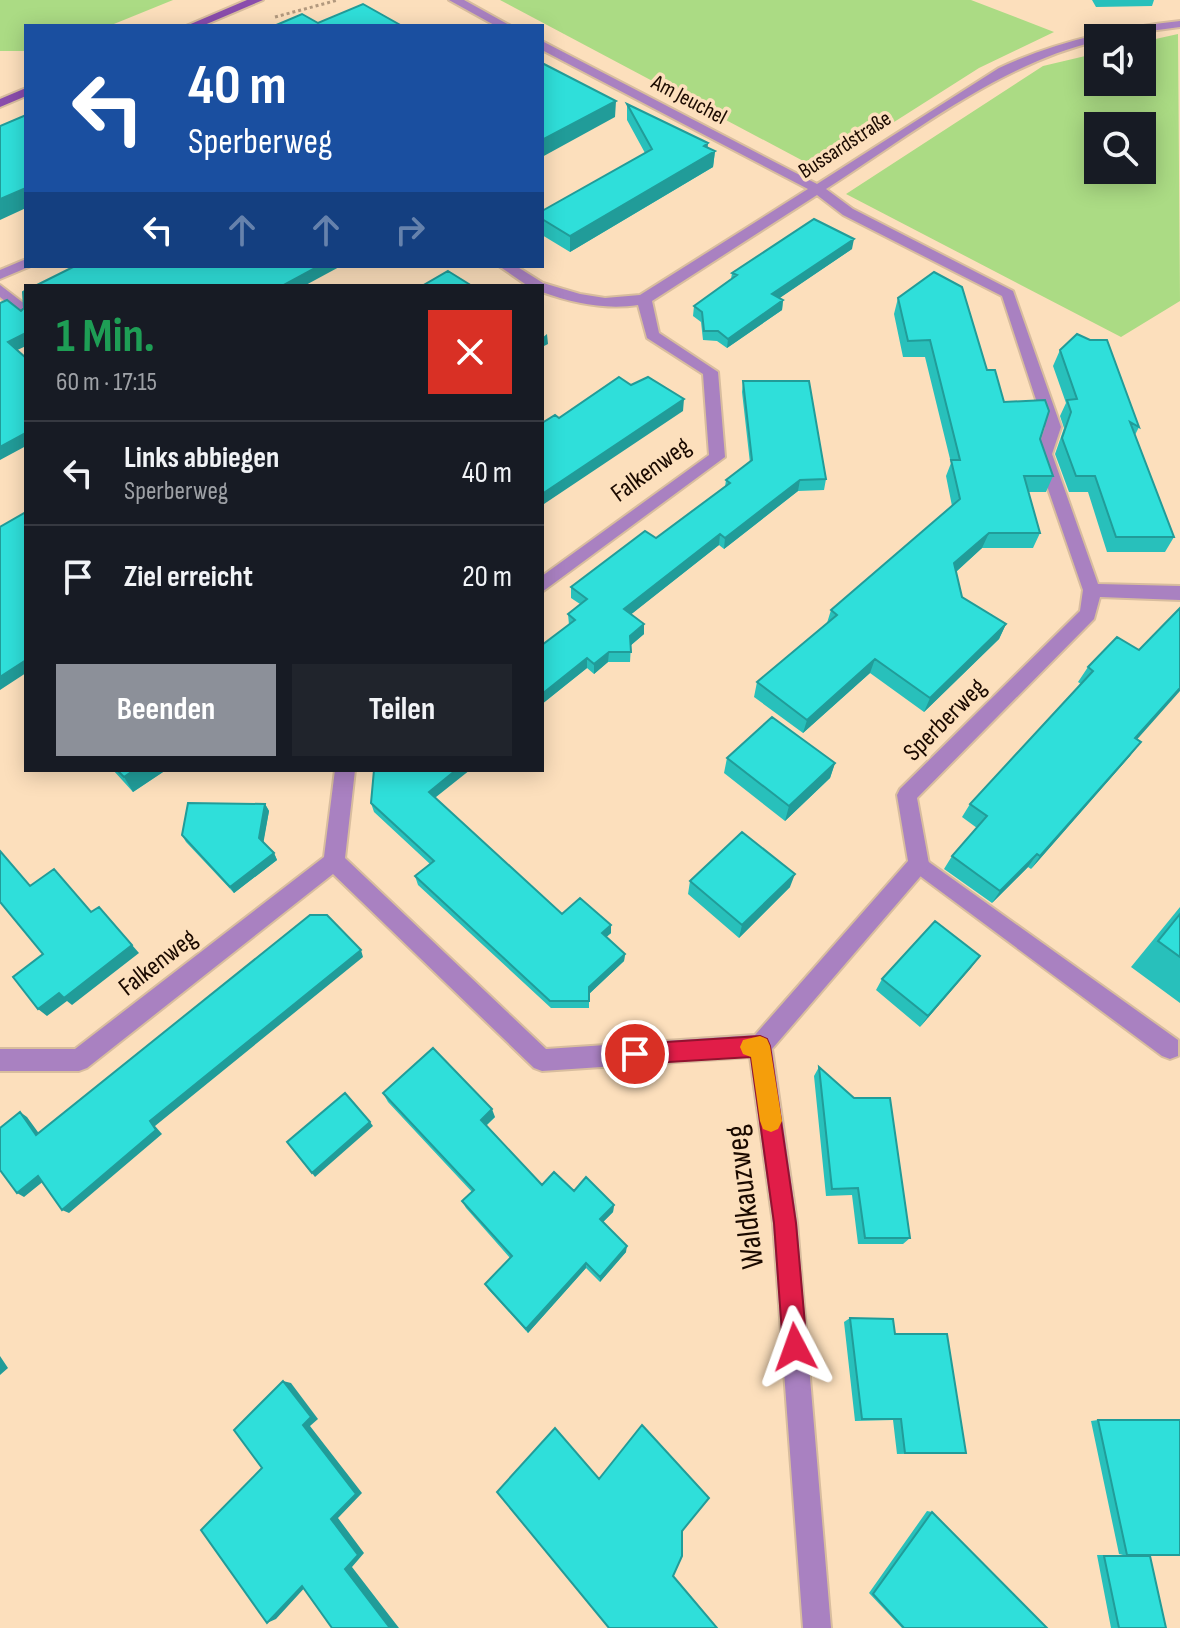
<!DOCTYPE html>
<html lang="de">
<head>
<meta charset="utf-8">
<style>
  body { margin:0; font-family:"Sofia Sans Condensed",sans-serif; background:#20242c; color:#f1f3f6; height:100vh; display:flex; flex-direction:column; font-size:30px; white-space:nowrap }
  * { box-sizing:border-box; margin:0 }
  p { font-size:26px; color:#9ea1a6 }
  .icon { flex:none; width:44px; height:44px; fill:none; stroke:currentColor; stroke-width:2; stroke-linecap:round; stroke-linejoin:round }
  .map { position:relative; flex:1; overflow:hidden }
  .panel { position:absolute; left:24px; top:284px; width:520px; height:488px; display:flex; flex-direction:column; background:#171b24; border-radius:0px; box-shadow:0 4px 20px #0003 }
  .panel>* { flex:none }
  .top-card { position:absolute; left:24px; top:24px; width:520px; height:244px; border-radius:0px; box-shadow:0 4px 20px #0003; background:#1a4fa0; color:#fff; overflow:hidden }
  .fabs { position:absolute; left:1084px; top:24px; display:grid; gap:16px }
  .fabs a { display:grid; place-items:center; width:72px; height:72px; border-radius:0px; background:#171b24; box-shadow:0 4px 20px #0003; font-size:40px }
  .pin { position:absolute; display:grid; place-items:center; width:68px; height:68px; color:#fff; margin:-34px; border:4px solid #fff; border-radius:50%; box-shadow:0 2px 8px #0007 }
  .me { position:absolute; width:88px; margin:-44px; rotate:356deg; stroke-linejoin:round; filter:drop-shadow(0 0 6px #0008) }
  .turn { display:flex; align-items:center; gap:28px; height:168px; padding:0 32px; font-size:36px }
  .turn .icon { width:104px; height:104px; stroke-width:2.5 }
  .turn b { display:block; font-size:56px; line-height:68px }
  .lanes { display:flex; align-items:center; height:76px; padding:0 32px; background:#0003; justify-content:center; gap:40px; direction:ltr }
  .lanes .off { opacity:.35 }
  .round { display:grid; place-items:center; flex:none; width:84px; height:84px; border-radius:0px; background:#20242c }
  .head { display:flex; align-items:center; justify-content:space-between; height:136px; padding:0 32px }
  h1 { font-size:48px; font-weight:700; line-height:60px; color:#1e9e55 }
  .cta { display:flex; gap:16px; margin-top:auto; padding:16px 32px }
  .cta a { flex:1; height:92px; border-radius:0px; background:#8c9099; color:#fff; font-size:32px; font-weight:700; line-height:92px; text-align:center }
  .cta a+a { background:#20242c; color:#f1f3f6 }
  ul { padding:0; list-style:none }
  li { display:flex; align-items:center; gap:24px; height:104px; padding:0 32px; border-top:2px solid #363941 }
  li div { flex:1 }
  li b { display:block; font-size:30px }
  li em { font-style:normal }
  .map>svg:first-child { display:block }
  .green { fill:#abdb84; fill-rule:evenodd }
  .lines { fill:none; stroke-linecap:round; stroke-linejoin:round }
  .service-casing { stroke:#d8bd9e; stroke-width:4 }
  .minor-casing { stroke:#d8bd9e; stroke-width:4 }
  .secondary-casing { stroke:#d8bd9e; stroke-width:4 }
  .path { stroke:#b2997e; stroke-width:3; stroke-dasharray:3 3; stroke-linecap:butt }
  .service { fill:#a981c1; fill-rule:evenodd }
  .minor { fill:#a981c1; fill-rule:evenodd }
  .secondary { fill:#8a4dac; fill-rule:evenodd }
  .wall { fill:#28c0bb }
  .shaded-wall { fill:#219c99 }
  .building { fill:#2fdfda; stroke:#219c99; stroke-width:2 }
  .route { fill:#e11d48; stroke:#92132f; stroke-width:2 }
  .slow { fill:#f59e0b }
  .labels { text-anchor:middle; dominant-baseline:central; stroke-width:7; stroke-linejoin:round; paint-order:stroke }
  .far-street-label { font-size:22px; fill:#1b0a00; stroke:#fcdfbc }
  .street-label { font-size:26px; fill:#1b0a00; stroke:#fcdfbc }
  .near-street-label { font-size:32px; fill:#1b0a00; stroke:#fcdfbc }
</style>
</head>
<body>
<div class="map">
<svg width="1180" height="1628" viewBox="0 0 1180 1628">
  <rect width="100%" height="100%" fill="#fcdfbc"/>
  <path class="green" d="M 0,0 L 173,0 L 109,26 L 26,26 L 26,51 L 0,51 Z
    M 500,0 L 971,0 L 1054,32 L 979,68 L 828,164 L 807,163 Z
    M 1178,34 L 1180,301 L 1121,337 L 846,194 L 1043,66 L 1098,53 L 1098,82 L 1142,82 L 1142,42 ZM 1142,126 L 1142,170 L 1098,170 L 1098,126 Z"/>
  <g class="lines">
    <defs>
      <path id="service" d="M 919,855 L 1178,1040 L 1178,1056 L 1170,1059 L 1162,1056 L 912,870 L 909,864 L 912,858 Z"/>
      <path id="minor" d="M 449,0 L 464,0 L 511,26 L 496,26 Z
        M 1180,21 L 1180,27 L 1098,38 L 1098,41 C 1001,63 909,136 826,189 L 853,209 L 1013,291 L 1061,427 L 1052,454 L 1098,584 L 1180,586 L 1180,600 L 1100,597 L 1094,619 L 917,798 L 929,864 L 926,870 L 772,1049 L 797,1223 L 831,1628 L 803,1628 L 773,1223 L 750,1057 L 542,1071 L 534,1068 L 333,874 L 87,1068 L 79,1071 L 0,1071 L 0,1049 L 75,1049 L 324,857 L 335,770 L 355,770 L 345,858 L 546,1049 L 755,1035 L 908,861 L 897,795 L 900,789 L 1080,611 L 1083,590 L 1036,454 L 1045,427 L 1002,296 L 843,215 L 817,195 L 652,301 L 659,333 L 718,372 L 725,457 L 542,592 L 542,576 L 709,455 L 703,374 L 647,338 L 638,305 C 605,310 573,303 542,292 L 542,286 L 528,286 L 499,266 L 516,266 L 543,283 L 580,294 L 605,298 L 640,295 L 808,189 L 542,50 L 542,41 L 817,184 L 999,68 C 1057,41 1117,28 1180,21 Z
        M 26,259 L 26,266 L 31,266 L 0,279 L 0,270 Z
        M 0,285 L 26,305 L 26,318 L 0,297 Z"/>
      <path id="secondary" d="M 247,0 L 263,0 L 202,26 L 186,26 Z
        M 26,88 L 26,96 L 0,107 L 0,99 Z"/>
    </defs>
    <use href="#service" class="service-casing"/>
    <use href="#minor" class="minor-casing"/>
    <use href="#secondary" class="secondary-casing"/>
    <path class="path" d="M 275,17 L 338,0"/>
    <use href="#service" class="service"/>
    <use href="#minor" class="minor"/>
    <use href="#secondary" class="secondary"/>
  </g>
  <path class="wall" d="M 1092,0 L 1154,0 L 1152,6 L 1096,7 Z
    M 627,104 L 715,151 L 713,167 L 570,252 L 542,235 L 542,211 L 645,153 L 627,120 Z
    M 852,249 L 779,298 L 783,300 L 782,310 L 727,348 L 717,341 L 703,340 L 701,322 L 693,316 L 694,306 L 731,279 L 732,273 Z
    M 898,298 L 987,370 L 1004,402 L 1040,439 L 1053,476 L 1046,492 L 1028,492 L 1040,533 L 1033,548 L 982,548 L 956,572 L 962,597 L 1006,624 L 999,639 L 924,712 L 870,673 L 803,733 L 754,697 L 757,682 L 827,623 L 831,610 L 952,506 L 946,476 L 951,463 L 925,357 L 903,357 L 894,314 Z
    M 1060,350 L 1139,427 L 1135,435 L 1174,537 L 1165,552 L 1107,552 L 1088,492 L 1069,492 L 1055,454 L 1064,428 L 1060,416 L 1066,403 L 1053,366 Z
    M 743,381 L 826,479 L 824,490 L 798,491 L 724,549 L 719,545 L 631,614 L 644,624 L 644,634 L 631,645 L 630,662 L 608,662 L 594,674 L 587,668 L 542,704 L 542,645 L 569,625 L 568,614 L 580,604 L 571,598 L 571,587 L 656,538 L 725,487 L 726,480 L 750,463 L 742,392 Z
    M 1139,650 L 1136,739 L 1130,756 L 1031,869 L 1028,867 L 992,903 L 944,869 L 952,856 L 977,828 L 962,817 L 970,804 L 1081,684 L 1078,682 L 1088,667 Z
    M 727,758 L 835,763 L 830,778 L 785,821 L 724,773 Z
    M 113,770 L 166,770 L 133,792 Z
    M 435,798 L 562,914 L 611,933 L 606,937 L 625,954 L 624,961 L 589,994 L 589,1008 L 551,1008 L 418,885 L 415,876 L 430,864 L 374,812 L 371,803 Z
    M 265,804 L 269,811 L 263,842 L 274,853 L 277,860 L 234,893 L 186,842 L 182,835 Z
    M 690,881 L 790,887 L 739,938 L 688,894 Z
    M 1180,907 L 1180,1003 L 1131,967 Z
    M 980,956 L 920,1027 L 876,990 L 882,979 Z
    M 819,1067 L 910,1238 L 903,1244 L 858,1244 L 852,1195 L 826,1196 L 814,1076 Z
    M 383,1093 L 495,1117 L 486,1126 L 542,1185 L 574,1191 L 614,1205 L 613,1212 L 603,1222 L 626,1252 L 600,1282 L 586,1268 L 528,1333 L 488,1289 L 485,1284 L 510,1258 L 466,1208 L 462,1201 L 472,1192 L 388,1102 Z
    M 850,1318 L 895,1334 L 966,1453 L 897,1454 L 893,1420 L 855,1421 L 844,1322 Z
    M 1098,1420 L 1144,1555 L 1166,1628 L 1111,1628 L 1097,1555 L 1123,1555 L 1119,1554 L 1091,1421 Z
    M 927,1511 L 932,1512 L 1047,1628 L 902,1628 L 869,1593 Z"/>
  <path class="shaded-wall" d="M 616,101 L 615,117 L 542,157 L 542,140 Z
    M 708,143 L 707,155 L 715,151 L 713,167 L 570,252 L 570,236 Z
    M 26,188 L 26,208 L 0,220 L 0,199 Z
    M 854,239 L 852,249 L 771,304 L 772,294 Z
    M 319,266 L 341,266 L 304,286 L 282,286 Z
    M 783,300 L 782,310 L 727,348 L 728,339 Z
    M 26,333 L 26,346 L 13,352 L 8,342 Z
    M 547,334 L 548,344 L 542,347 L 542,338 Z
    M 684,399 L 683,411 L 544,504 L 544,513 L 542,515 L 542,494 Z
    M 24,434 L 26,436 L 26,446 L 0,460 L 0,447 Z
    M 800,480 L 798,491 L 724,549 L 725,538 Z
    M 989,533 L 982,548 L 948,579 L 954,563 Z
    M 720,534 L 719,545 L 624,620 L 624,609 Z
    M 644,624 L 644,634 L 630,646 L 630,636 Z
    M 1006,624 L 999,639 L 924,712 L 930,698 Z
    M 609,652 L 608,662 L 594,674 L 594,664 Z
    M 587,658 L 587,668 L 542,704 L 542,694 Z
    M 875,659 L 870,673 L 803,733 L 807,720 Z
    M 26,660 L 26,673 L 0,690 L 0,677 Z
    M 1180,688 L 1180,691 L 1125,753 L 1135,738 Z
    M 1141,742 L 1130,756 L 1031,869 L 1040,856 Z
    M 835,763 L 830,778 L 785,821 L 789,806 Z
    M 134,770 L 166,770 L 133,792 L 124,777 Z
    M 456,770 L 470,770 L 431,801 L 429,792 Z
    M 265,804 L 269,811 L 263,845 L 259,838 Z
    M 274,853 L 277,860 L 234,893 L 230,887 Z
    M 1037,854 L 1028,867 L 992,903 L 1000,891 Z
    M 795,874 L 790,887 L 739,938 L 742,925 Z
    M 611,925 L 611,933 L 602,941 L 602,933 Z
    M 132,945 L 139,953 L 72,1005 L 67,1001 L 47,1016 L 38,1009 L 59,993 Z
    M 361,950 L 363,957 L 155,1126 L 162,1134 L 69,1213 L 62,1210 L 150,1121 Z
    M 625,954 L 624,961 L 589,994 L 589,987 Z
    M 980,956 L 971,968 L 920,1027 L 928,1016 Z
    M 492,1109 L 495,1117 L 483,1128 L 481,1120 Z
    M 20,1112 L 27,1117 L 43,1139 L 36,1135 Z
    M 370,1122 L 373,1126 L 315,1177 L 312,1173 Z
    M 38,1176 L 45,1180 L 24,1197 L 17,1193 Z
    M 614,1205 L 613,1212 L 600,1225 L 600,1219 Z
    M 627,1246 L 626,1252 L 600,1282 L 600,1277 Z
    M 586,1263 L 586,1268 L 528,1333 L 526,1329 Z
    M 0,1356 L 8,1368 L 0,1375 Z
    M 283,1381 L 291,1383 L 318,1419 L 310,1426 L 362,1493 L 338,1518 L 364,1553 L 352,1567 L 399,1628 L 390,1628 L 345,1569 L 303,1425 Z
    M 309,1583 L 276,1619 L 267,1623 L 302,1586 Z"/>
  <path class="building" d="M 363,4 L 402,26 L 274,26 L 302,14 L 318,23 Z
    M 542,63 L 616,101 L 542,140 Z
    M 627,104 L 708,143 L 704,146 L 715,151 L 570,236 L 542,219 L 542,211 L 652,149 Z
    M 26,115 L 26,188 L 0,199 L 0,126 Z
    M 814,219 L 854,239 L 772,294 L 783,300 L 728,339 L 718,331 L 704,331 L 702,312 L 694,306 L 737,275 L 732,273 Z
    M 75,266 L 319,266 L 282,286 L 35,286 Z
    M 448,271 L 472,286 L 422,286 Z
    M 934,272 L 962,287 L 987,370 L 995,370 L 1004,402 L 1045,400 L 1049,411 L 1040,439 L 1053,476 L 1024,476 L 1040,533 L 989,533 L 954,563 L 962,597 L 1006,624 L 930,698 L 875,659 L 807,720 L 757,682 L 837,615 L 831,610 L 960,499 L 951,460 L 960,460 L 930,340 L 908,341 L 898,298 Z
    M 26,290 L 26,333 L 8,342 L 26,358 L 26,435 L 24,434 L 0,447 L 0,303 L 7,300 L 21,311 L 24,308 L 23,292 Z
    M 1077,334 L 1090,340 L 1107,340 L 1139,427 L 1130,422 L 1174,537 L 1116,537 L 1095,476 L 1076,476 L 1062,438 L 1071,412 L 1067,400 L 1077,399 L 1060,350 Z
    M 619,377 L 631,385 L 648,377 L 684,399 L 542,494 L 542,423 L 555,415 L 559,418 Z
    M 743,381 L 809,381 L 826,479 L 800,480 L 725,538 L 720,534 L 624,609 L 644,624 L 630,636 L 631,652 L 609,652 L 594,664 L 587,658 L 542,694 L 542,645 L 575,620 L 568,614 L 587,599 L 571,587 L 645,531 L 656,538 L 730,483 L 726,480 L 752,460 Z
    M 26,512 L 26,660 L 0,677 L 0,527 Z
    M 1180,608 L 1180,688 L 1135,738 L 1141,742 L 1040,856 L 1037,854 L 1000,891 L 952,856 L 987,816 L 970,804 L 1093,671 L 1088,667 L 1117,637 L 1139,650 Z
    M 772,717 L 835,763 L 789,806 L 727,758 Z
    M 117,770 L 134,770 L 124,777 Z
    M 374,770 L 456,770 L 429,792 L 562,914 L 580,898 L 611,925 L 602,933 L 625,954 L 589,987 L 589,1001 L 550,1001 L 415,876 L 434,861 L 371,803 Z
    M 188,803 L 265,804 L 259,838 L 274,853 L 230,887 L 182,835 Z
    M 742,832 L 795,874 L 742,925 L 690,881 Z
    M 0,851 L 30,886 L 54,869 L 91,912 L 99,907 L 132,945 L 64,998 L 59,993 L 38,1009 L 13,977 L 43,954 L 0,902 Z
    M 1180,914 L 1180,957 L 1158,941 Z
    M 310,915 L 327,915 L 361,950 L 150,1121 L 156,1130 L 62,1210 L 38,1176 L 17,1193 L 0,1170 L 0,1128 L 20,1112 L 36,1135 Z
    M 935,921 L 980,956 L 928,1016 L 882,979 Z
    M 433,1048 L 492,1109 L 481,1120 L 542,1185 L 554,1172 L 574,1191 L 586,1177 L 614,1205 L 600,1219 L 627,1246 L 600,1277 L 586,1263 L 526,1329 L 485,1284 L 512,1256 L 462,1201 L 474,1190 L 383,1093 Z
    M 819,1067 L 854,1098 L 890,1098 L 910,1238 L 865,1238 L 858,1188 L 832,1189 Z
    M 345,1093 L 370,1122 L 312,1173 L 287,1142 Z
    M 850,1318 L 893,1319 L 895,1334 L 947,1334 L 966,1453 L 905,1453 L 901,1419 L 862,1419 Z
    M 283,1381 L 311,1417 L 303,1425 L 356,1494 L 331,1519 L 358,1555 L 345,1569 L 390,1628 L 332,1628 L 302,1586 L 267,1623 L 201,1530 L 262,1468 L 234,1430 Z
    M 1098,1420 L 1180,1420 L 1180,1555 L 1127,1555 Z
    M 642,1425 L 709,1498 L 682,1531 L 682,1556 L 673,1576 L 717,1628 L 609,1628 L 497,1492 L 555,1428 L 599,1479 Z
    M 932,1512 L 1047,1628 L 904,1628 L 873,1594 Z
    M 1104,1556 L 1150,1556 L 1166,1628 L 1119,1628 Z"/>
  <path class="route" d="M 760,1036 L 767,1039 L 770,1046 L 796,1223 L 807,1347 L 803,1356 L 795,1359 L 787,1356 L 783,1347 L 774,1223 L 751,1057 L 635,1064 L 628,1061 L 625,1054 L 628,1047 L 635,1044 Z"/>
  <path class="slow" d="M 760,1036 L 767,1039 L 770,1046 L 782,1121 L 778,1129 L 771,1132 L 763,1129 L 760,1121 L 751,1057 L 743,1054 L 740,1047 L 743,1040 Z"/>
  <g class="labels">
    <g class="far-street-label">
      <text transform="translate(689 100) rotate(28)">Am Jeuchel</text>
      <text transform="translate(845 145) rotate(-33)">Bussardstraße</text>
    </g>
    <g class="street-label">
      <text transform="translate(651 470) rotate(-36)">Falkenweg</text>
      <text transform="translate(945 720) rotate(-45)">Sperberweg</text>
      <text transform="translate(158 963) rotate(-38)">Falkenweg</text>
    </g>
    <g class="near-street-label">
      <text transform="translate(745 1197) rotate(-97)">Waldkauzweg</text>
    </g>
  </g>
</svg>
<div class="fabs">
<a><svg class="icon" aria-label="sound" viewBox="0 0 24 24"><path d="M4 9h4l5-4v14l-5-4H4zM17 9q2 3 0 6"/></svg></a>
<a><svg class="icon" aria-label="search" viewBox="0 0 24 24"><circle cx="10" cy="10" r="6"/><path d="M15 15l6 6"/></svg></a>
</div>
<div class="pin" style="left:635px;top:1054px;background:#d93025"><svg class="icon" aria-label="arrive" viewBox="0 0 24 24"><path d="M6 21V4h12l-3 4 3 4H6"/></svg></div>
<svg class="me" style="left:795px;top:1347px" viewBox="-20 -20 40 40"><path d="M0-17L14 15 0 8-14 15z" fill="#e11d48" stroke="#fff" stroke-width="4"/></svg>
<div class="top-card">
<div class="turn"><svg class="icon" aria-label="left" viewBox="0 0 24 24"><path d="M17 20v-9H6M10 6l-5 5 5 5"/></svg><div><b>40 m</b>Sperberweg</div></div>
<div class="lanes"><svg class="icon" aria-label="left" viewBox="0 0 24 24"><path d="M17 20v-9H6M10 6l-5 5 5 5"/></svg><svg class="icon off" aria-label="ahead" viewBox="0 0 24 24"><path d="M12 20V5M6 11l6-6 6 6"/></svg><svg class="icon off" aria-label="ahead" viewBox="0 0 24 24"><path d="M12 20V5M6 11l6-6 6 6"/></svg><svg class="icon off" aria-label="right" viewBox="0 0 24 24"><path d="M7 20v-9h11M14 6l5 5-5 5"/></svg></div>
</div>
<section class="panel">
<div class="head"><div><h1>1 Min.</h1><p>60 m · 17:15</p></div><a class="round" style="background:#d93025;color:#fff"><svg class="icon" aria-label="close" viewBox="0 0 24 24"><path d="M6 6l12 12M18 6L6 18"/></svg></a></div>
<ul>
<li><svg class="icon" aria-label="left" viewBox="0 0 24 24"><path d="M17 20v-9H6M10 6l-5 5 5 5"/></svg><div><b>Links abbiegen</b><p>Sperberweg</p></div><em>40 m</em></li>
<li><svg class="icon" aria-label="arrive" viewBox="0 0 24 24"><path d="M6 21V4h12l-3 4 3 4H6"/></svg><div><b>Ziel erreicht</b></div><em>20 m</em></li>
</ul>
<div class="cta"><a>Beenden</a><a>Teilen</a></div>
</section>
</div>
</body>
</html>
